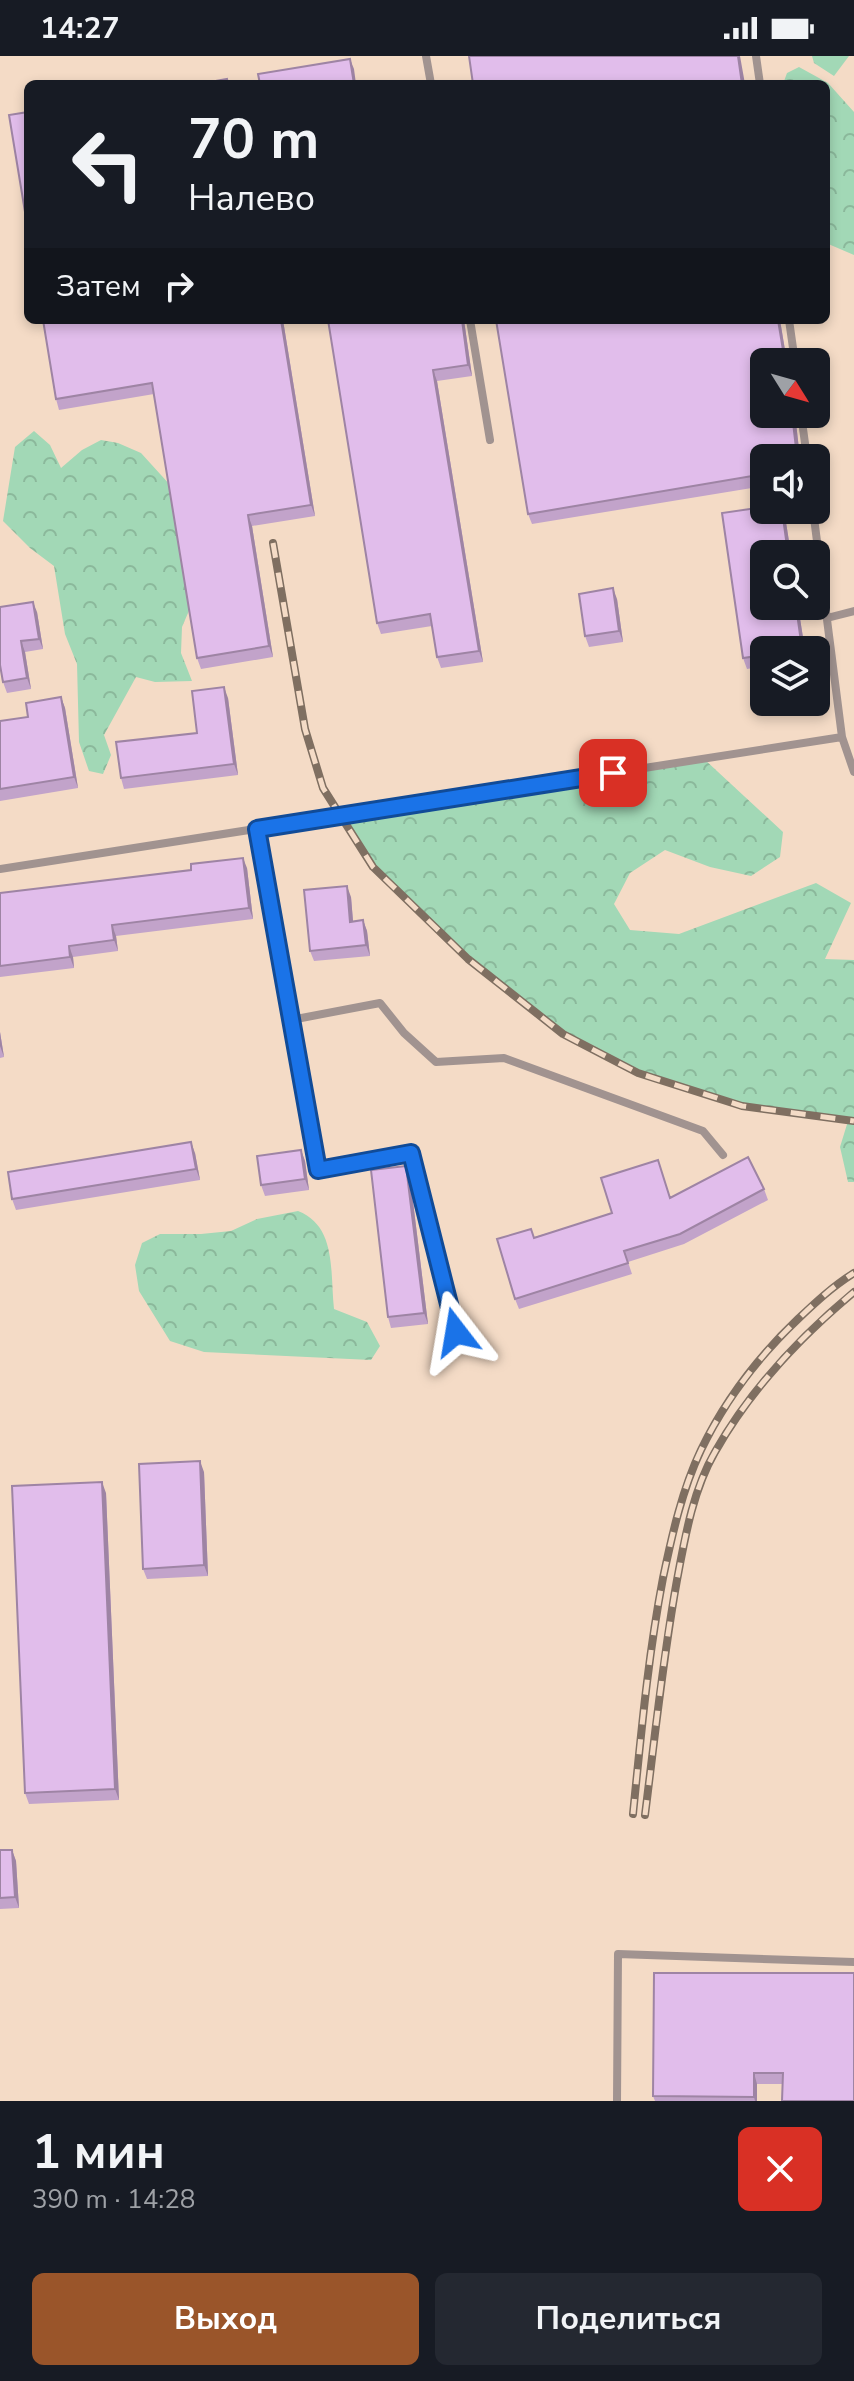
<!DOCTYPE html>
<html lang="ru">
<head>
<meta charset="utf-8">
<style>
  body { margin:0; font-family:"Nunito Sans",sans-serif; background:#242831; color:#f1f3f6; height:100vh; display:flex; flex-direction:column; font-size:30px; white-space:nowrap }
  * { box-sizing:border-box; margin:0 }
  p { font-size:26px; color:#9ea1a6 }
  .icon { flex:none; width:44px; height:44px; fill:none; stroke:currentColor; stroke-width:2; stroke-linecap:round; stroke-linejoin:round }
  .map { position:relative; height:2045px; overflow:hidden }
  .sheet { display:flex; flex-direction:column; background:#171b24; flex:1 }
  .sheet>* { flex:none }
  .banner { position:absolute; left:24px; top:24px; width:806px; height:244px; border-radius:12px; box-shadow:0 4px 12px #0003; background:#171b24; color:#f1f3f6; overflow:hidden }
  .needle { width:52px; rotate:127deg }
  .fabs { position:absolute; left:750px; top:292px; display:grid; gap:16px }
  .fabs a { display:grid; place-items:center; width:80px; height:80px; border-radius:12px; background:#171b24; box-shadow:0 4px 12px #0003; font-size:40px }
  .pin { position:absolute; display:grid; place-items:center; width:68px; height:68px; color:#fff; margin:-34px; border-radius:16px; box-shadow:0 4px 12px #0006 }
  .me { position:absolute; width:88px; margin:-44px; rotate:346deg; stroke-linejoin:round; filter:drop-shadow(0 0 6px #0008) }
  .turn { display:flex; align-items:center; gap:28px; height:168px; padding:0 32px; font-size:36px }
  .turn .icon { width:104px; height:104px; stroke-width:2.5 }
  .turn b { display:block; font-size:56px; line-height:68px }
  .then { display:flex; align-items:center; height:76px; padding:0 32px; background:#0003; gap:16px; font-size:30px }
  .round { display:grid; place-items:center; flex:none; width:84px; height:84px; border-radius:12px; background:#242831 }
  .headline { display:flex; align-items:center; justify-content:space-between; height:136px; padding:0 32px }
  h1 { font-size:48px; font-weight:700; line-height:60px }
  .primary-button { display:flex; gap:16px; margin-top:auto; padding:16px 32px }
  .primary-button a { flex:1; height:92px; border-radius:12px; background:#9a552a; color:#fff; font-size:32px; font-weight:700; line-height:92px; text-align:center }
  .primary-button a+a { background:#242831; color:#f1f3f6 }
  .status { display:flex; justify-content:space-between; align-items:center; height:56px; padding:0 40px; background:#171b24; direction:ltr }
  .status svg { height:22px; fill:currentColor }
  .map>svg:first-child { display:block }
  .forest { fill:url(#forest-crowns) }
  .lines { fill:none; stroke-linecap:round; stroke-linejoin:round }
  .service { stroke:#a19390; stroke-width:8 }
  .rail-casing { stroke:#7f6f61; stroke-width:8 }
  .rail { stroke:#f4dbc6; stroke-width:5; stroke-dasharray:15; stroke-linecap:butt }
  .wall { fill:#c2a3ca }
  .shaded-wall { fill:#9e84a4 }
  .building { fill:#e1bdeb; stroke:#9e84a4; stroke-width:2 }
  .route-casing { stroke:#114b97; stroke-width:20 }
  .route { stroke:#1a73e8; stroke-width:14 }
</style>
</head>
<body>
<div class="status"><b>14:27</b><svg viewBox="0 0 49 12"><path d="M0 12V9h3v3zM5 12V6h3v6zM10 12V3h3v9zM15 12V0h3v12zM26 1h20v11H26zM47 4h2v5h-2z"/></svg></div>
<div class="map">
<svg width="854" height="2045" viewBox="0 0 854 2045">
  <defs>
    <pattern id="forest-crowns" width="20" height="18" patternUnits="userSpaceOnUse" patternTransform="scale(2)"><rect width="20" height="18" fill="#a2d8b6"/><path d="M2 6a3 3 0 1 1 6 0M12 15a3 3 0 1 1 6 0" fill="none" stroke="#8bb89b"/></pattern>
  </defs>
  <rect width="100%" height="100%" fill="#f4dbc6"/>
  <path class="forest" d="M 812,0 L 849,0 L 834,20 L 814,7 Z
    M 799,11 L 828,27 L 854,56 L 854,199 L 826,187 L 826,28 L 783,28 L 787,17 Z
    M 34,375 L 50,389 L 61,412 L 82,394 L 101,384 L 118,387 L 141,397 L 171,430 L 191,550 L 182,571 L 181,597 L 192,625 L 155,626 L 136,621 L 104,679 L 111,699 L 103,718 L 89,715 L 79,686 L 77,608 L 65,578 L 54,510 L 30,492 L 3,465 L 15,391 Z
    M 704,703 L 783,776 L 780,801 L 751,820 L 710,811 L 665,794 L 630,817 L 614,848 L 630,874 L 679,878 L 816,827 L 851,847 L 825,903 L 854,904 L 854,1126 L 848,1126 L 840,1091 L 848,1065 L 742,1050 L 638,1017 L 563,978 L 468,903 L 373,811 L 340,760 Z
    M 298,1155 C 337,1170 330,1217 334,1253 L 367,1266 L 380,1290 L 371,1304 L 204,1296 L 170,1285 L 139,1235 L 135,1209 L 142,1187 L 160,1178 L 201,1178 L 231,1175 L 257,1163 Z"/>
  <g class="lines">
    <path class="service" d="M 426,0 L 431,28
      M 756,0 L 760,28
      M 470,264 L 490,384
      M 789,264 L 795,306
      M 801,358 L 807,402
      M 813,454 L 842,681
      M 827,562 L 854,555
      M 257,773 L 318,1114 L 411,1097 L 456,1276
      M 0,813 L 842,681 L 854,716
      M 291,964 L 380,947 L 404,977 L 436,1006 L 504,1002 L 703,1075 L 723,1099
      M 617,2045 L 618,1898 L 854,1906"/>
    <defs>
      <path id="rail" d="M 273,487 L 305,673 L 323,732 L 373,811 L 468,903 L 563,978 L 638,1017 L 742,1050 L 854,1065
        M 633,1758 C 641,1679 648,1600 663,1522 C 672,1479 682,1434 701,1394 C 724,1346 759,1300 798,1263 C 816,1246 833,1230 854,1217
        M 645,1759 C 655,1680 663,1601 677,1524 C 685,1481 693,1434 715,1396 C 750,1334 800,1281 854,1236"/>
    </defs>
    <use href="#rail" class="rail-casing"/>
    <use href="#rail" class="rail"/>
  </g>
  <path class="wall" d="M 283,264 L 315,460 L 252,470 L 273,601 L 201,613 L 197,602 L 154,338 L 59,354 L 56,343 Z
    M 328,264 L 464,264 L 472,320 L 437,325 L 483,606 L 441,612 L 437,601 L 432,570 L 381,578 L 377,567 Z
    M 780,264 L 787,306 L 764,306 L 764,358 L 795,358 L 800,402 L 764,402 L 764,430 L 532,468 L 528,458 Z
    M 764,454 L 783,454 L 785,460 L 791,498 L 764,498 L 764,550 L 798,550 L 805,594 L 764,594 L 764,610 L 747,613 L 743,602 Z
    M 617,543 L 623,586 L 589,591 L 585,580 Z
    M 37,556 L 43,593 L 25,596 L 31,633 L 7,637 L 3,626 L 0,609 Z
    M 61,641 L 65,652 L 78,732 L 0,745 L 0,665 L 28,661 Z
    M 228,642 L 238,719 L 124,733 L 121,722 L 197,677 Z
    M 247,812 L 253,863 L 116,880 L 118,895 L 73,901 L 74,912 L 0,921 L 0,837 Z
    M 351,841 L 353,865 L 363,864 L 367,875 L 370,900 L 314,905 L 310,895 Z
    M 0,976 L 4,1001 L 0,1002 Z
    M 301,1094 L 305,1105 L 309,1134 L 265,1140 L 261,1129 Z
    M 195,1097 L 200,1124 L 16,1154 L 12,1143 Z
    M 410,1121 L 428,1268 L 391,1272 L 388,1261 Z
    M 764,1133 L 768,1144 L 684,1188 L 628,1206 L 632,1218 L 519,1253 L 515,1243 L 534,1181 L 670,1142 Z
    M 204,1416 L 208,1520 L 147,1523 L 143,1513 Z
    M 106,1437 L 119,1744 L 29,1748 L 25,1737 Z
    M 0,1794 L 12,1794 L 16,1805 L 19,1852 L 0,1853 Z
    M 854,1917 L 782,2028 L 757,2028 L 757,2045 L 655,2045 L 653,2040 Z"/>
  <path class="shaded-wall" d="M 738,0 L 740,0 L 745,28 L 742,28 Z
    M 350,3 L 354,13 L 356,28 L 354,28 Z
    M 281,264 L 283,264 L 315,460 L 311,449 Z
    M 462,264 L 464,264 L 472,320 L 468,309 Z
    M 778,264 L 780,264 L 787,306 L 785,306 Z
    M 433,314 L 437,325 L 483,606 L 479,595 Z
    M 792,358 L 795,358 L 800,402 L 796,392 Z
    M 782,454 L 785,460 L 791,498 L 788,498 Z
    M 248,459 L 252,470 L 273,601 L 269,590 Z
    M 613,532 L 617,543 L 623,586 L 619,575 Z
    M 33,546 L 37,556 L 43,593 L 39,583 Z
    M 796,550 L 798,550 L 805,594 L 802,593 Z
    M 21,585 L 25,596 L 31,633 L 27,622 Z
    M 224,631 L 228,642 L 238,719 L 234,708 Z
    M 61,641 L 65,652 L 78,732 L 74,721 Z
    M 243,802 L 247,812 L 253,863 L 249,852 Z
    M 347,830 L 351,841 L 354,877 L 350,866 Z
    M 363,864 L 367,875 L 370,900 L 366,889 Z
    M 112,869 L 116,880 L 118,895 L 114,884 Z
    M 69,890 L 73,901 L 74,912 L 70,901 Z
    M 0,976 L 4,1001 L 0,990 Z
    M 191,1086 L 195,1097 L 200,1124 L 196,1113 Z
    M 301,1094 L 305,1105 L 309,1134 L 305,1123 Z
    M 406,1110 L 410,1121 L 428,1268 L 424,1257 Z
    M 200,1405 L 204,1416 L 208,1520 L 204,1509 Z
    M 102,1426 L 106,1437 L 119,1744 L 115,1733 Z
    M 12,1794 L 16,1805 L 19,1852 L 15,1841 Z
    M 754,2017 L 757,2028 L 757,2045 L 755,2045 L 754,2041 Z"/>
  <path class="building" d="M 469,0 L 738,0 L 742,28 L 473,28 Z
    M 350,3 L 354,28 L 260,28 L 258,18 Z
    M 227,23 L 228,28 L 199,28 Z
    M 28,56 L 28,174 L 9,59 Z
    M 43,264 L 281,264 L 311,449 L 248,459 L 269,590 L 197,602 L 152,327 L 56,343 Z
    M 328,264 L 462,264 L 468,309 L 433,314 L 479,595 L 437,601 L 430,558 L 377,567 Z
    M 496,264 L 778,264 L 785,306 L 764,306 L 764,358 L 792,358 L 796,392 L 799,402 L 764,402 L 764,418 L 528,458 Z
    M 764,451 L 764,454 L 782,454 L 788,498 L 764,498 L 764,550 L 796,550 L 802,593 L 764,594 L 764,599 L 743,602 L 722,457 Z
    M 613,532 L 619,575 L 585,580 L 579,538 Z
    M 33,546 L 39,583 L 21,585 L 27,622 L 3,626 L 0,609 L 0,551 Z
    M 224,631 L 234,708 L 121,722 L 116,686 L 197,677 L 192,635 Z
    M 61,641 L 74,721 L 0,733 L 0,665 L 28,661 L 26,647 Z
    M 243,802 L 249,852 L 112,869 L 114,884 L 69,890 L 70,901 L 0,910 L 0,837 L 191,814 L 191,808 Z
    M 347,830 L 350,866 L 363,864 L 366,889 L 310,895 L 304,834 Z
    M 191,1086 L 196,1113 L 12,1143 L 8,1116 Z
    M 301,1094 L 305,1123 L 261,1129 L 257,1100 Z
    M 748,1101 L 764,1133 L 680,1178 L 624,1195 L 628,1207 L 515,1243 L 497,1183 L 531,1173 L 534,1182 L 612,1157 L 601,1122 L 658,1104 L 670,1142 Z
    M 406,1110 L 424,1257 L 388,1261 L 371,1114 Z
    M 200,1405 L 204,1509 L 143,1513 L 139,1408 Z
    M 102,1426 L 115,1733 L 25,1737 L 12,1430 Z
    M 0,1794 L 12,1794 L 15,1841 L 0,1842 Z
    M 654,1917 L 854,1917 L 854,2045 L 782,2045 L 783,2017 L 754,2017 L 754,2041 L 653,2040 Z"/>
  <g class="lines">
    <defs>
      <path id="route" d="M 456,1276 L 411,1097 L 318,1114 L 257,773 L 613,717"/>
    </defs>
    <use href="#route" class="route-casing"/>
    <use href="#route" class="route"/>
  </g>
</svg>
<div class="fabs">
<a><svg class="needle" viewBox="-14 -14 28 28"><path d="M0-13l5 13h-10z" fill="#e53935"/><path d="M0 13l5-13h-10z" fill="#9ea1a6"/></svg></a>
<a><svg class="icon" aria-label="sound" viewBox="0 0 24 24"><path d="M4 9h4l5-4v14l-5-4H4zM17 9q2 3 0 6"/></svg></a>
<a><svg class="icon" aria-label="search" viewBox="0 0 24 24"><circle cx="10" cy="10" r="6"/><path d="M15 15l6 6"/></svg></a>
<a><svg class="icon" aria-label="layers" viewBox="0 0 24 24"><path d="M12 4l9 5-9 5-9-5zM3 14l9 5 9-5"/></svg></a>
</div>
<div class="pin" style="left:613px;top:717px;background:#d93025"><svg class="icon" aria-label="arrive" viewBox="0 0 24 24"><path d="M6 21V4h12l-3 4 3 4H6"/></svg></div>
<svg class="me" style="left:456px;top:1276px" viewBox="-20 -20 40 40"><path d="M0-17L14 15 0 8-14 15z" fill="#1a73e8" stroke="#fff" stroke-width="4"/></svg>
<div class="banner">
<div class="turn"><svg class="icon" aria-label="left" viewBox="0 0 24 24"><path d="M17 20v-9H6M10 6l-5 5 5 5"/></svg><div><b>70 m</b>Налево</div></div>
<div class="then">Затем<svg class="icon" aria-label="right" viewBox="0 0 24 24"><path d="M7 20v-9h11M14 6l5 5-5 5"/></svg></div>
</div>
</div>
<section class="sheet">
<div class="headline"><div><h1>1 мин</h1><p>390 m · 14:28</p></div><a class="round" style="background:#d93025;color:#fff"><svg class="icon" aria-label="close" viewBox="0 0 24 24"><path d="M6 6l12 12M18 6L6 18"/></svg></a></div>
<div class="primary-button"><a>Выход</a><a>Поделиться</a></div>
</section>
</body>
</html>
